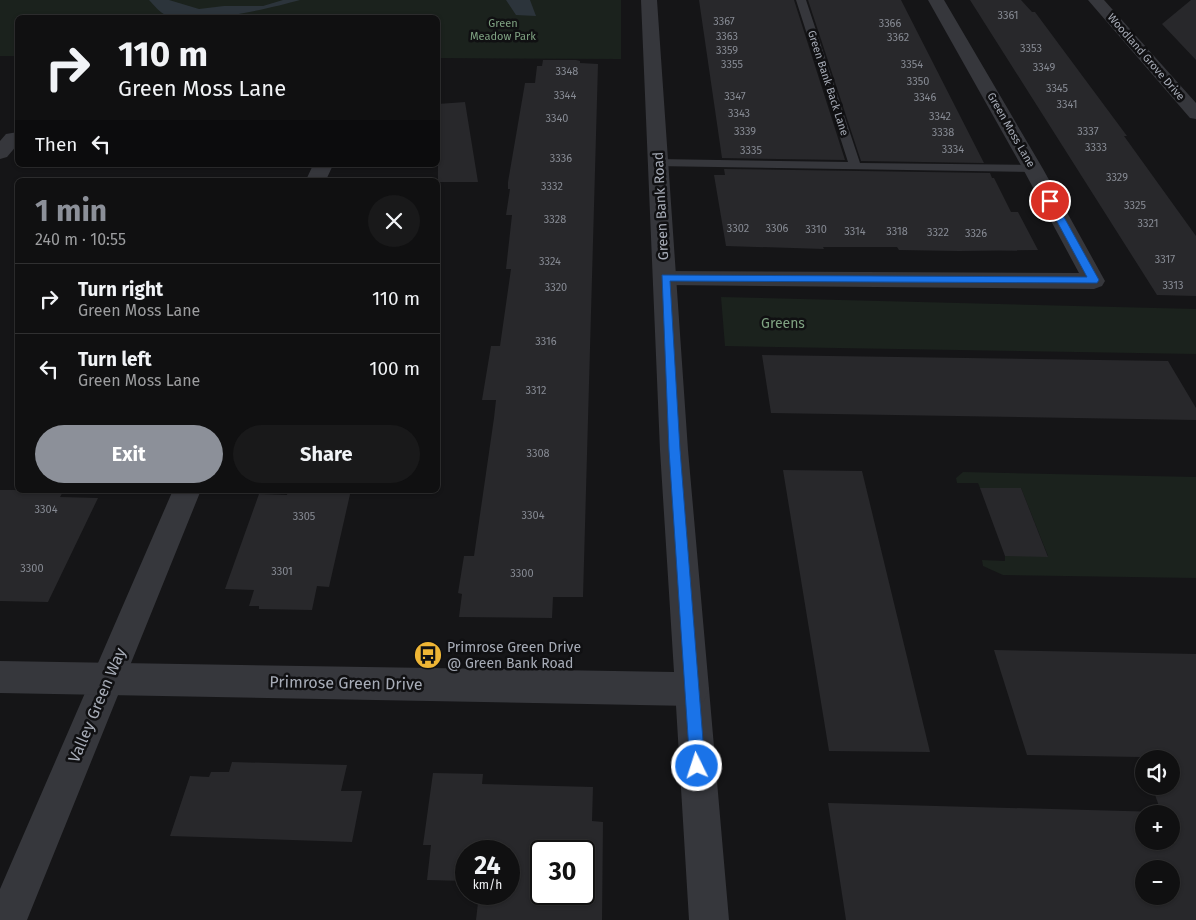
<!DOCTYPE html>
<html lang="en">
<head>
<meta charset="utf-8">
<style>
  body { margin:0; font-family:"Fira Sans",sans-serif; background:#19191a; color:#f1f3f6; height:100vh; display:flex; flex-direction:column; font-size:19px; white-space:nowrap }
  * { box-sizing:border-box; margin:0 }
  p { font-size:16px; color:#9c9d9f }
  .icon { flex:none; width:28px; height:28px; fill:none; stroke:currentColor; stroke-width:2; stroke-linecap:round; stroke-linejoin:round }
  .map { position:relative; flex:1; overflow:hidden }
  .panel { position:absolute; left:15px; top:178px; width:425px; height:315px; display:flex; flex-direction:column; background:#101011; border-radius:8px; box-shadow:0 1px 4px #0004,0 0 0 1px #303031 }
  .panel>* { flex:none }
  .guide { position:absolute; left:15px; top:15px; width:425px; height:152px; border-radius:8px; box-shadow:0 1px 4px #0004,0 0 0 1px #303031; background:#101011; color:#f1f3f6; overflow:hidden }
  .controls { position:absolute; left:1135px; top:750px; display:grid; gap:10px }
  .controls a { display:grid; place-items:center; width:45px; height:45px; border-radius:50%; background:#101011; box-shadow:0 1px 4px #0004,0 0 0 1px #303031; font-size:25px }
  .speed { position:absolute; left:455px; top:840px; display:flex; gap:10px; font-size:25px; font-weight:700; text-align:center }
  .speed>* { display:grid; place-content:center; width:65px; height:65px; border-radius:50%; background:#101011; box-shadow:0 1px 4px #0004,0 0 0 1px #303031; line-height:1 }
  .speed small { font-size:12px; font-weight:400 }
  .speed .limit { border:2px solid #111; border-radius:8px; background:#fff; color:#111 }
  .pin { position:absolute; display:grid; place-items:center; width:42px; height:42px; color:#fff; margin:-21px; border:2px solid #fff; border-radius:50%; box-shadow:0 1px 5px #0007 }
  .me { position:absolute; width:55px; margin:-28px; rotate:356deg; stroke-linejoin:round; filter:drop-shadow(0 0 4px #0008) }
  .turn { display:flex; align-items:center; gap:18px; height:105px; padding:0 20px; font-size:22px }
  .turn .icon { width:65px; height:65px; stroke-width:2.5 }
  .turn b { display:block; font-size:35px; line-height:42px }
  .then { display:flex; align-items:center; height:48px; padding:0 20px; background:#0003; gap:10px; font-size:19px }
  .round { display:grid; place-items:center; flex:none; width:52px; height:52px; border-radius:26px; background:#19191a }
  .head { display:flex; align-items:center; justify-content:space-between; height:85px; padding:0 20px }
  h1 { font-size:30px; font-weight:700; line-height:38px; color:#8c9099 }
  .cta { display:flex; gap:10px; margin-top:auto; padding:10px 20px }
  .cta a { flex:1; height:58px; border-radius:30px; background:#8c9099; color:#fff; font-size:20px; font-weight:700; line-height:58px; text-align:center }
  .cta a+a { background:#19191a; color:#f1f3f6 }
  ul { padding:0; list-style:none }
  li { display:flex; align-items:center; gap:15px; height:70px; padding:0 20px; border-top:1px solid #303031 }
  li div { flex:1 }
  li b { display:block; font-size:19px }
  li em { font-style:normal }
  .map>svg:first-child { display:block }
  .green { fill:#1b221d }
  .water { fill:#2c343b }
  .building { fill:#28282b; fill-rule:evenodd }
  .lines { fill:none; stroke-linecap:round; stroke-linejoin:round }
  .service { fill:#36373c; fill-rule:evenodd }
  .minor { fill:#36373c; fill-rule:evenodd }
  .tertiary { fill:#36373c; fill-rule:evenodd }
  .route { fill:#1a73e8; stroke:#114b97 }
  .labels { text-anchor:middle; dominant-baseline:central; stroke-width:5; stroke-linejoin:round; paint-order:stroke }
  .number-label { font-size:11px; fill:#868a93 }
  .far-park-label { font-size:11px; fill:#7fa282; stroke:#101012 }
  .far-street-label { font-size:11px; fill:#a7acb7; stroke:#101012 }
  .street-label { font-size:14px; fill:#a7acb7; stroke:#101012 }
  .park-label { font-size:14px; fill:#7fa282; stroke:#101012 }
  .poi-label { font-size:14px; fill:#a7acb7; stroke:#101012; text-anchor:start }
  .near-street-label { font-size:16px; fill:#a7acb7; stroke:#101012 }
</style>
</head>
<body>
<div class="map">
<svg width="1196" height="920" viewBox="0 0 1196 920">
  <rect width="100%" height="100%" fill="#151517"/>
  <path class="green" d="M 0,0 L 621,0 L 621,59 L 438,58 L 438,18 L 18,18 L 17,56 L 0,56 Z
    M 721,297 L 1196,309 L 1196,354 L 725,346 Z
    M 963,472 L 1196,477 L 1196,578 L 1003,575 L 983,566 L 982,560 L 1005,561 L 1005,556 L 1048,556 L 1021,488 L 980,488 L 978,483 L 957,483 L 956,478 Z"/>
  <path class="water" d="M 149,0 L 169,0 L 199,9 L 224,6 L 263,6 L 283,0 L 300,0 C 267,9 198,26 166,15 C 160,13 154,5 149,0 Z
    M 506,0 L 530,0 L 536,16 L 516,15 Z"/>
  <path class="building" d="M 699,0 L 794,0 L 845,160 L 722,158 Z
    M 808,0 L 901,0 L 984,163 L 861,161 Z
    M 970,0 L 1021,0 L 1032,12 L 1035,12 L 1127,136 L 1124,136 L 1196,236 L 1196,296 L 1157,295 Z
    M 1191,0 L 1196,0 L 1196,60 L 1162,24 Z
    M 543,60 L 576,60 L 580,61 L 580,63 L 598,64 L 583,597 L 553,597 L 552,618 L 459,617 L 462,594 L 458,593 L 464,556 L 474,556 L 494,418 L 496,400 L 482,400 L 491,346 L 500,346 L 511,269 L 506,269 L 512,215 L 506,215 L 510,189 L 508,189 L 508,182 L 525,83 L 535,83 L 537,66 L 542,66 Z
    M 465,102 L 478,182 L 438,182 L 438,104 Z
    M 724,169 L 990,173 L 992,178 L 994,178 L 1011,212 L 1018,212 L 1038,250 L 959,251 L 899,250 L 897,247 L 823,247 L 824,249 L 726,246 L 714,175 L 725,175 Z
    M 762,355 L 1168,361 L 1196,408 L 1196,420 L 771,413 Z
    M 783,470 L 862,471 L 930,752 L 829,751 Z
    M 980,488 L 1021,488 L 1048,557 L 1005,556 Z
    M 0,490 L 64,490 L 60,497 L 98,498 L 48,602 L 0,601 Z
    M 288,490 L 351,490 L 329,587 L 317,586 L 312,610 L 259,609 L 259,606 L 249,606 L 254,590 L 225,589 L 259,494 L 287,495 Z
    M 994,650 L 1196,654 L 1196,920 L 846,920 L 828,803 L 1161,812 L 1152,786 L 1171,786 L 1171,759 L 1144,759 L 1144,766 L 1140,757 L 1027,755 ZM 1144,814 L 1171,814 L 1171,841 L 1144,841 ZM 1144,869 L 1171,869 L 1171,896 L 1144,896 Z
    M 232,762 L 347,765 L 341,791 L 362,791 L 352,842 L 170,836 L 190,776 L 209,777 L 211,772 L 229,772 Z
    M 433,773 L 483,774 L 482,784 L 593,787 L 592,821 L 603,822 L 602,920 L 476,920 L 479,894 L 509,894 L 509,851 L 466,851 L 466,881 L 427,880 L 431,845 L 423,845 ZM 541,851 L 584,851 L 584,894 L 541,894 Z"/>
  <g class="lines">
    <path class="service" d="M 796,0 L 806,0 L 860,163 L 1033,165 L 1039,169 L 1037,172 L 654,166 L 652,163 L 654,160 L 658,159 L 848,162 Z"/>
    <path class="minor" d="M 928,0 L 944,0 L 1043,169 L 1105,281 L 1102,286 L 1094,289 L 665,285 L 657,283 L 654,278 L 657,273 L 665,271 L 1079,273 L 1023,169 Z
      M 18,132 L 18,144 L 7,157 L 0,159 L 0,141 L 6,134 Z
      M 313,165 L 333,165 L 326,180 L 306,180 Z
      M 173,490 L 201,490 L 27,920 L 0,920 L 0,889 Z
      M 692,672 L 704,677 L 709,689 L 729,920 L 689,920 L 675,689 L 680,677 Z"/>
    <path class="tertiary" d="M 641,0 L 657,0 L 688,450 L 709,689 L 704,701 L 692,706 L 0,693 L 0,661 L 674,672 L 660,450 Z
      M 1088,0 L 1104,0 L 1196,103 L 1196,119 L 1190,118 Z"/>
  </g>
  <path class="route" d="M 1050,198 L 1055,201 L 1099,280 L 1097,283 L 670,281 L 680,450 L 705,766 L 703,771 L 697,774 L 692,771 L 690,766 L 669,450 L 662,275 L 1087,277 L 1046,201 Z"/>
  <defs>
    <symbol id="bus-disc" viewBox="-11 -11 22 22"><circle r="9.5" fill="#efb635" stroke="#101012"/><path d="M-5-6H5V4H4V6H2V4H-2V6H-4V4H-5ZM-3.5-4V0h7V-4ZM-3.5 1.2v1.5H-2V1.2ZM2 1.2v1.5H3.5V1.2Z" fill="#111"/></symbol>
  </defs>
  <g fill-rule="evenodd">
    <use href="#bus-disc" x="412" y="639" width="32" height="32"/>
  </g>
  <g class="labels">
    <g class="number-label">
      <text x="1008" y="15">3361</text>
      <text x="724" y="21">3367</text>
      <text x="890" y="23">3366</text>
      <text x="727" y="36">3363</text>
      <text x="898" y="37">3362</text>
      <text x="1031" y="48">3353</text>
      <text x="727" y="50">3359</text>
      <text x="732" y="64">3355</text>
      <text x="912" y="64">3354</text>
      <text x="1044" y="67">3349</text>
      <text x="567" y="71">3348</text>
      <text x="918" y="81">3350</text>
      <text x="1057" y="88">3345</text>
      <text x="565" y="95">3344</text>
      <text x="735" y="96">3347</text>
      <text x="925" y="97">3346</text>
      <text x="1067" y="104">3341</text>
      <text x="739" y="113">3343</text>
      <text x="940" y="116">3342</text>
      <text x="557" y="118">3340</text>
      <text x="745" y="131">3339</text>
      <text x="1088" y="131">3337</text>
      <text x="943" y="132">3338</text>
      <text x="1096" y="147">3333</text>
      <text x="953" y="149">3334</text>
      <text x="751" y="150">3335</text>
      <text x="561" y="158">3336</text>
      <text x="1117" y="177">3329</text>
      <text x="552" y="186">3332</text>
      <text x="1135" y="205">3325</text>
      <text x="555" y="219">3328</text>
      <text x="1148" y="223">3321</text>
      <text x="738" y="228">3302</text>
      <text x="777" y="228">3306</text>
      <text x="816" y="229">3310</text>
      <text x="855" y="231">3314</text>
      <text x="897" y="231">3318</text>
      <text x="938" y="232">3322</text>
      <text x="976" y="233">3326</text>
      <text x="1165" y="259">3317</text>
      <text x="550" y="261">3324</text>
      <text x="1173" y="285">3313</text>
      <text x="556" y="287">3320</text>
      <text x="546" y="341">3316</text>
      <text x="536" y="390">3312</text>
      <text x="538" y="453">3308</text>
      <text x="46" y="509">3304</text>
      <text x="533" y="515">3304</text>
      <text x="304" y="516">3305</text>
      <text x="32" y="568">3300</text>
      <text x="282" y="571">3301</text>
      <text x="522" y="573">3300</text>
    </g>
    <g class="far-park-label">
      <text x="503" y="23">Green<tspan x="503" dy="13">Meadow Park</tspan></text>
    </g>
    <g class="far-street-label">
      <text transform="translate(1146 57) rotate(49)">Woodland Grove Drive</text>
      <text transform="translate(828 83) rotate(72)">Green Bank Back Lane</text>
      <text transform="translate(1011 130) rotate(60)">Green Moss Lane</text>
    </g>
    <g class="street-label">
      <text transform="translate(661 206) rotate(-93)">Green Bank Road</text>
    </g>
    <g class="park-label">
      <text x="783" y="323">Greens</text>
    </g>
    <g class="poi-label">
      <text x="447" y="647">Primrose Green Drive<tspan x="447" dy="16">@ Green Bank Road</tspan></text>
    </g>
    <g class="near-street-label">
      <text transform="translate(346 683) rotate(1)">Primrose Green Drive</text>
      <text transform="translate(97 705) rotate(-67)">Valley Green Way</text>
    </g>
  </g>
</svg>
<div class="controls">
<a><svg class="icon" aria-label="sound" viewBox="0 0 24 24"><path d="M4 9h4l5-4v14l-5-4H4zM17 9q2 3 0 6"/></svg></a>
<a>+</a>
<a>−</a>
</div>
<div class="speed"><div>24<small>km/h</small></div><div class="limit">30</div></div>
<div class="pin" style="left:1050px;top:201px;background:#d93025"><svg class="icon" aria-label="arrive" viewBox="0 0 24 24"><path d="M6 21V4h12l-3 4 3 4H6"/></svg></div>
<svg class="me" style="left:697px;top:766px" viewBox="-20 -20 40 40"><circle r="17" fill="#1a73e8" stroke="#fff" stroke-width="3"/><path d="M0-11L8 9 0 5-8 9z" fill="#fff"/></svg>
<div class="guide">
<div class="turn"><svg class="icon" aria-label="right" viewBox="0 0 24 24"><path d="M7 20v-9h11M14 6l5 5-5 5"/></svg><div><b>110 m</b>Green Moss Lane</div></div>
<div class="then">Then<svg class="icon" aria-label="left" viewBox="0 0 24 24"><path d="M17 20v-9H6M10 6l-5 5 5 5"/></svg></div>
</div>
<section class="panel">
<div class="head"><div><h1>1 min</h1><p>240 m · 10:55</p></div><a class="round"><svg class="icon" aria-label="close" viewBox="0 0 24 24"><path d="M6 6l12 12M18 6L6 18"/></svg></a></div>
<ul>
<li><svg class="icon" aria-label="right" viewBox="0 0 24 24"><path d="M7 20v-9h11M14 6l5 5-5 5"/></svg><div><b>Turn right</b><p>Green Moss Lane</p></div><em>110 m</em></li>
<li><svg class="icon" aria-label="left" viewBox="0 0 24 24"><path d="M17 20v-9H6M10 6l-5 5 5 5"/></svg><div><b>Turn left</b><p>Green Moss Lane</p></div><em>100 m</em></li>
</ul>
<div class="cta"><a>Exit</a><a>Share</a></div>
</section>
</div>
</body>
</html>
